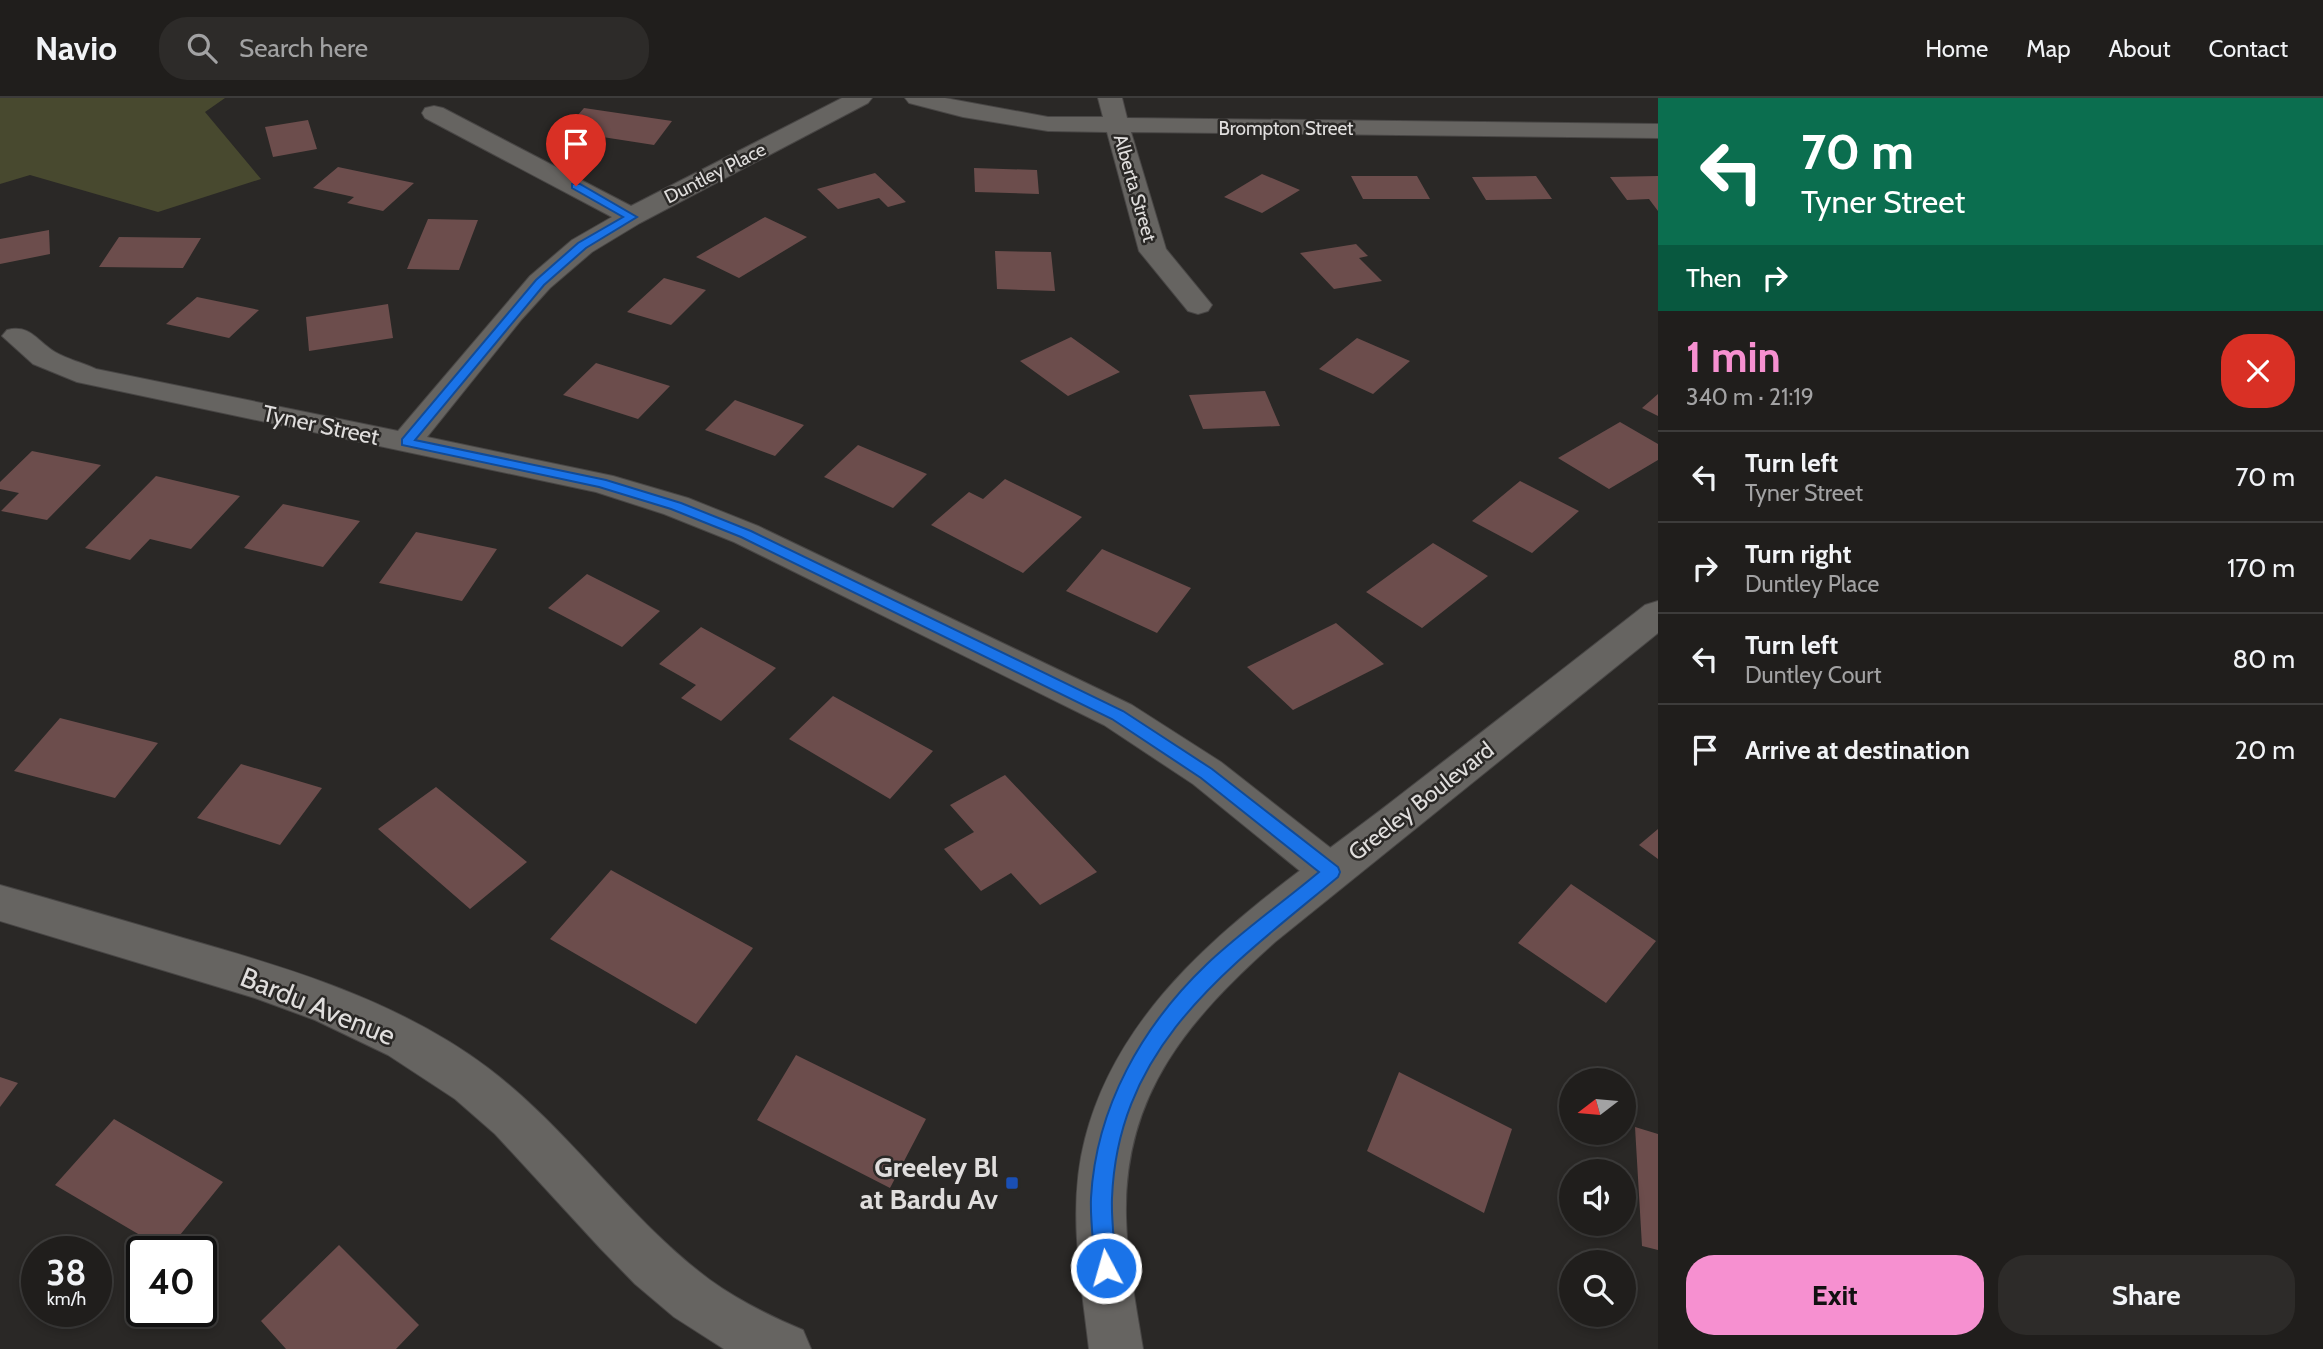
<!DOCTYPE html>
<html lang="en">
<head>
<meta charset="utf-8">
<style>
  body { margin:0; font-family:Cabin,sans-serif; background:#2d2b29; color:#f1f3f6; height:100vh; display:flex; flex-direction:column; font-size:26px; white-space:nowrap }
  * { box-sizing:border-box; margin:0 }
  p { font-size:23px; color:#a2a2a3 }
  .icon { flex:none; width:38px; height:38px; fill:none; stroke:currentColor; stroke-width:2; stroke-linecap:round; stroke-linejoin:round }
  .map { position:relative; flex:1; overflow:hidden }
  .panel { display:flex; flex-direction:column; background:#201e1c; width:665px }
  .panel>* { flex:none }
  .hud { background:#0b6e4f; color:#fff; overflow:hidden }
  .needle { width:46px; rotate:254deg }
  .controls { position:absolute; left:1559px; top:970px; display:grid; gap:14px }
  .controls a { display:grid; place-items:center; width:77px; height:77px; border-radius:50%; background:#201e1c; box-shadow:0 4px 10px #0003,0 0 0 2px #3d3c3b; font-size:35px }
  .speed { position:absolute; left:21px; top:1138px; display:flex; gap:14px; font-size:35px; font-weight:700; text-align:center }
  .speed>* { display:grid; place-content:center; width:91px; height:91px; border-radius:50%; background:#201e1c; box-shadow:0 4px 10px #0003,0 0 0 2px #3d3c3b; line-height:1 }
  .speed small { font-size:18px; font-weight:400 }
  .speed .limit { border:4px solid #111; border-radius:10px; background:#fff; color:#111 }
  .pin { position:absolute; display:grid; place-items:center; width:60px; height:60px; color:#fff; margin:-72px -30px; border-radius:50% 50% 50% 0; rotate:-45deg; box-shadow:0 0 7px #0007 }
  .pin .icon { rotate:45deg }
  .me { position:absolute; width:77px; margin:-38px; rotate:354deg; stroke-linejoin:round; filter:drop-shadow(0 0 5px #0008) }
  .turn { display:flex; align-items:center; gap:24px; height:147px; padding:0 28px; font-size:32px }
  .turn .icon { width:91px; height:91px; stroke-width:2.5 }
  .turn b { display:block; font-size:49px; line-height:60px }
  .then { display:flex; align-items:center; height:66px; padding:0 28px; background:#0003; gap:14px; font-size:26px }
  .round { display:grid; place-items:center; flex:none; width:74px; height:74px; border-radius:28px; background:#2d2b29 }
  .overview { display:flex; align-items:center; justify-content:space-between; height:119px; padding:0 28px }
  h1 { font-size:42px; font-weight:800; line-height:52px; color:#f690d0 }
  .action { display:flex; gap:14px; margin-top:auto; padding:14px 28px }
  .action a { flex:1; height:80px; border-radius:28px; background:#f690d0; color:#111; font-size:28px; font-weight:800; line-height:80px; text-align:center }
  .action a+a { background:#2d2b29; color:#f1f3f6 }
  ul { padding:0; list-style:none }
  li { display:flex; align-items:center; gap:21px; height:91px; padding:0 28px; border-top:2px solid #3d3c3b }
  li div { flex:1 }
  li b { display:block; font-size:26px }
  li em { font-style:normal }
  header { display:flex; align-items:center; gap:42px; box-sizing:border-box; height:98px; padding:0 35px; background:#201e1c; border-bottom:2px solid #3d3c3b }
  header strong { font-size:33px }
  nav { display:flex; gap:38px; margin-inline-start:auto; font-size:24px }
  .search { width:490px; height:63px; background:#2d2b29; display:flex; align-items:center; gap:18px; box-sizing:border-box; padding:0 24px; border-radius:28px; color:#a2a2a3; font-size:26px }
  main { display:flex; flex:1; min-height:0 }
  .map>svg:first-child { display:block }
  .green { fill:#48492f }
  .building { fill:#6c4d4c }
  .lines { fill:none; stroke-linecap:round; stroke-linejoin:round }
  .minor-casing { stroke:#484645; stroke-width:2 }
  .tertiary-casing { stroke:#484645; stroke-width:2 }
  .minor { fill:#666461; fill-rule:evenodd }
  .tertiary { fill:#666461; fill-rule:evenodd }
  .route { fill:#1a73e8; stroke:#114b97; stroke-width:2 }
  .transit-dot { fill:#1a4fb4; stroke:#2a2826; stroke-width:2.5 }
  .labels { text-anchor:middle; dominant-baseline:central; stroke-width:5; stroke-linejoin:round; paint-order:stroke }
  .far-street-label { font-size:19px; fill:#e0dedd; stroke:#2a2826 }
  .street-label { font-size:23px; fill:#e0dedd; stroke:#2a2826 }
  .near-street-label { font-size:28px; fill:#e0dedd; stroke:#2a2826 }
  .near-poi-label { font-size:28px; font-weight:bold; fill:#e0dedd; stroke:#2a2826; text-anchor:end }
</style>
</head>
<body>
<header>
<strong>Navio</strong>
<div class="search"><svg class="icon" aria-label="search" viewBox="0 0 24 24"><circle cx="10" cy="10" r="6"/><path d="M15 15l6 6"/></svg>Search here</div>
<nav><a>Home</a><a>Map</a><a>About</a><a>Contact</a></nav>
</header>
<main>
<div class="map">
<svg width="1658" height="1251" viewBox="0 0 1658 1251">
  <rect width="100%" height="100%" fill="#2a2826"/>
  <path class="green" d="M 0,0 L 225,0 L 205,14 L 261,81 L 158,114 L 30,77 L 0,86 Z"/>
  <path class="building" d="M 584,10 L 672,23 L 654,47 L 564,33 Z
    M 308,22 L 317,51 L 273,59 L 265,29 Z
    M 338,69 L 414,85 L 383,113 L 347,105 L 354,99 L 313,90 Z
    M 974,70 L 1037,72 L 1039,96 L 975,94 Z
    M 875,75 L 906,104 L 888,109 L 879,100 L 838,111 L 817,91 Z
    M 1262,76 L 1300,92 L 1262,115 L 1224,99 Z
    M 1351,78 L 1417,78 L 1430,101 L 1363,101 Z
    M 1536,78 L 1552,101 L 1486,102 L 1472,79 Z
    M 1658,78 L 1658,113 L 1649,101 L 1627,102 L 1610,79 Z
    M 765,119 L 807,139 L 739,180 L 696,159 Z
    M 428,121 L 478,122 L 459,172 L 407,171 Z
    M 49,132 L 50,156 L 0,166 L 0,141 Z
    M 119,139 L 201,140 L 183,170 L 99,169 Z
    M 1356,146 L 1368,158 L 1359,160 L 1382,183 L 1334,191 L 1300,155 Z
    M 995,153 L 1051,154 L 1055,193 L 997,191 Z
    M 664,180 L 706,192 L 671,227 L 627,214 Z
    M 197,199 L 259,212 L 229,240 L 166,226 Z
    M 388,206 L 393,240 L 309,253 L 306,219 Z
    M 1071,239 L 1120,274 L 1068,298 L 1020,263 Z
    M 1357,240 L 1410,263 L 1373,296 L 1319,271 Z
    M 596,265 L 670,288 L 638,321 L 563,297 Z
    M 1265,293 L 1280,328 L 1203,331 L 1189,297 Z
    M 1658,296 L 1658,318 L 1642,310 Z
    M 735,302 L 804,327 L 775,358 L 705,332 Z
    M 1620,324 L 1658,346 L 1658,362 L 1609,391 L 1558,360 Z
    M 858,347 L 927,376 L 893,410 L 824,379 Z
    M 32,353 L 101,367 L 47,422 L 1,413 L 19,395 L 0,391 L 0,384 Z
    M 156,378 L 240,398 L 191,451 L 150,441 L 130,462 L 85,450 Z
    M 1005,381 L 1082,419 L 1023,475 L 931,427 L 969,394 L 983,401 Z
    M 1520,383 L 1579,413 L 1532,455 L 1472,423 Z
    M 283,406 L 360,423 L 323,469 L 244,450 Z
    M 416,434 L 497,451 L 462,503 L 379,485 Z
    M 1433,445 L 1488,478 L 1422,530 L 1366,494 Z
    M 1102,451 L 1191,490 L 1157,535 L 1066,493 Z
    M 587,476 L 660,513 L 622,549 L 548,510 Z
    M 1336,525 L 1384,566 L 1293,612 L 1247,569 Z
    M 701,529 L 776,570 L 721,623 L 681,600 L 696,587 L 659,566 Z
    M 833,598 L 933,653 L 890,701 L 789,641 Z
    M 60,620 L 158,645 L 115,700 L 14,673 Z
    M 241,666 L 322,690 L 280,747 L 197,720 Z
    M 1005,677 L 1097,774 L 1040,807 L 1011,775 L 981,793 L 944,751 L 974,734 L 950,707 Z
    M 436,689 L 527,764 L 470,811 L 378,731 Z
    M 1658,731 L 1658,761 L 1639,747 Z
    M 611,772 L 753,850 L 696,926 L 550,841 Z
    M 1571,786 L 1656,843 L 1606,905 L 1518,845 Z
    M 796,957 L 926,1021 L 890,1090 L 757,1022 Z
    M 1399,974 L 1512,1031 L 1484,1115 L 1367,1053 Z
    M 0,979 L 18,985 L 0,1009 Z
    M 114,1021 L 223,1084 L 167,1153 L 55,1087 Z
    M 1635,1029 L 1658,1036 L 1658,1152 L 1642,1148 Z
    M 339,1147 L 419,1227 L 396,1251 L 286,1251 L 261,1223 Z"/>
  <g class="lines">
    <defs>
      <path id="minor" d="M 842,0 L 872,0 L 868,5 L 640,125 L 592,154 L 550,190 L 521,222 L 427,339 L 613,378 L 688,400 L 758,428 L 1132,607 L 1221,664 L 1346,762 L 1352,774 L 1346,786 L 1331,791 L 1316,786 L 1193,686 L 1104,627 L 734,444 L 664,416 L 596,394 L 77,284 L 33,266 L 2,238 L 7,232 C 30,226 37,243 55,254 C 67,261 83,265 96,271 L 398,333 L 530,178 L 572,142 L 612,119 L 425,20 L 422,15 L 425,10 L 434,8 L 443,10 L 631,108 Z
        M 905,0 L 945,0 L 1048,19 L 1103,19 L 1098,0 L 1122,0 L 1127,20 L 1658,26 L 1658,40 L 1131,34 L 1166,151 L 1212,207 L 1208,213 L 1198,216 L 1188,213 L 1139,153 L 1107,34 L 1048,33 L 963,19 L 909,5 Z
        M 0,787 C 61,804 122,822 183,840 C 289,870 399,903 488,970 C 570,1032 628,1121 710,1182 C 739,1203 770,1218 803,1232 L 811,1251 L 724,1251 L 674,1219 L 635,1186 L 600,1150 L 495,1036 L 455,1001 L 388,957 L 315,922 L 255,900 L 0,823 Z"/>
      <path id="tertiary" d="M 1658,503 L 1658,535 L 1275,844 C 1189,921 1123,996 1126,1119 C 1127,1163 1136,1207 1143,1251 L 1089,1251 C 1081,1182 1067,1110 1085,1041 C 1125,884 1275,794 1395,701 C 1478,637 1562,572 1645,507 Z"/>
    </defs>
    <use href="#minor" class="minor-casing"/>
    <use href="#tertiary" class="tertiary-casing"/>
    <use href="#minor" class="minor"/>
    <use href="#tertiary" class="tertiary"/>
  </g>
  <path class="route" d="M 572,86 L 580,86 L 637,119 L 586,150 L 544,187 L 415,342 L 606,382 L 681,405 L 751,433 L 1123,613 L 1212,671 L 1338,769 L 1340,774 L 1338,779 C 1230,869 1118,946 1112,1100 C 1111,1123 1115,1147 1116,1170 L 1113,1178 L 1106,1181 L 1098,1178 L 1095,1170 C 1094,1147 1090,1123 1091,1100 C 1096,1009 1142,928 1207,866 C 1242,833 1282,805 1319,774 L 1201,680 L 1112,621 L 741,439 L 671,411 L 599,389 L 402,347 L 402,341 L 536,182 L 578,145 L 623,119 L 572,90 Z"/>
  <rect class="transit-dot" x="1005" y="1078" width="14" height="14" rx="3.5"/>
  <g class="labels">
    <g class="far-street-label">
      <text x="1286" y="30">Brompton Street</text>
      <text transform="translate(715 75) rotate(-27)">Duntley Place</text>
      <text transform="translate(1135 90) rotate(74)">Alberta Street</text>
    </g>
    <g class="street-label">
      <text transform="translate(321 327) rotate(12)">Tyner Street</text>
      <text transform="translate(1421 703) rotate(-38)">Greeley Boulevard</text>
    </g>
    <g class="near-street-label">
      <text transform="translate(318 908) rotate(22)">Bardu Avenue</text>
    </g>
    <g class="near-poi-label">
      <text x="998" y="1069">Greeley Bl<tspan x="998" dy="32">at Bardu Av</tspan></text>
    </g>
  </g>
</svg>
<div class="controls">
<a><svg class="needle" viewBox="-14 -14 28 28"><path d="M0-13l5 13h-10z" fill="#e53935"/><path d="M0 13l5-13h-10z" fill="#a2a2a3"/></svg></a>
<a><svg class="icon" aria-label="sound" viewBox="0 0 24 24"><path d="M4 9h4l5-4v14l-5-4H4zM17 9q2 3 0 6"/></svg></a>
<a><svg class="icon" aria-label="search" viewBox="0 0 24 24"><circle cx="10" cy="10" r="6"/><path d="M15 15l6 6"/></svg></a>
</div>
<div class="speed"><div>38<small>km/h</small></div><div class="limit">40</div></div>
<div class="pin" style="left:576px;top:88px;background:#d93025"><svg class="icon" aria-label="arrive" viewBox="0 0 24 24"><path d="M6 21V4h12l-3 4 3 4H6"/></svg></div>
<svg class="me" style="left:1106px;top:1170px" viewBox="-20 -20 40 40"><circle r="17" fill="#1a73e8" stroke="#fff" stroke-width="3"/><path d="M0-11L8 9 0 5-8 9z" fill="#fff"/></svg>
</div>
<section class="panel">
<div class="hud">
<div class="turn"><svg class="icon" aria-label="left" viewBox="0 0 24 24"><path d="M17 20v-9H6M10 6l-5 5 5 5"/></svg><div><b>70 m</b>Tyner Street</div></div>
<div class="then">Then<svg class="icon" aria-label="right" viewBox="0 0 24 24"><path d="M7 20v-9h11M14 6l5 5-5 5"/></svg></div>
</div>
<div class="overview"><div><h1>1 min</h1><p>340 m · 21:19</p></div><a class="round" style="background:#d93025;color:#fff"><svg class="icon" aria-label="close" viewBox="0 0 24 24"><path d="M6 6l12 12M18 6L6 18"/></svg></a></div>
<ul>
<li><svg class="icon" aria-label="left" viewBox="0 0 24 24"><path d="M17 20v-9H6M10 6l-5 5 5 5"/></svg><div><b>Turn left</b><p>Tyner Street</p></div><em>70 m</em></li>
<li><svg class="icon" aria-label="right" viewBox="0 0 24 24"><path d="M7 20v-9h11M14 6l5 5-5 5"/></svg><div><b>Turn right</b><p>Duntley Place</p></div><em>170 m</em></li>
<li><svg class="icon" aria-label="left" viewBox="0 0 24 24"><path d="M17 20v-9H6M10 6l-5 5 5 5"/></svg><div><b>Turn left</b><p>Duntley Court</p></div><em>80 m</em></li>
<li><svg class="icon" aria-label="arrive" viewBox="0 0 24 24"><path d="M6 21V4h12l-3 4 3 4H6"/></svg><div><b>Arrive at destination</b></div><em>20 m</em></li>
</ul>
<div class="action"><a>Exit</a><a>Share</a></div>
</section>
</main>
</body>
</html>
